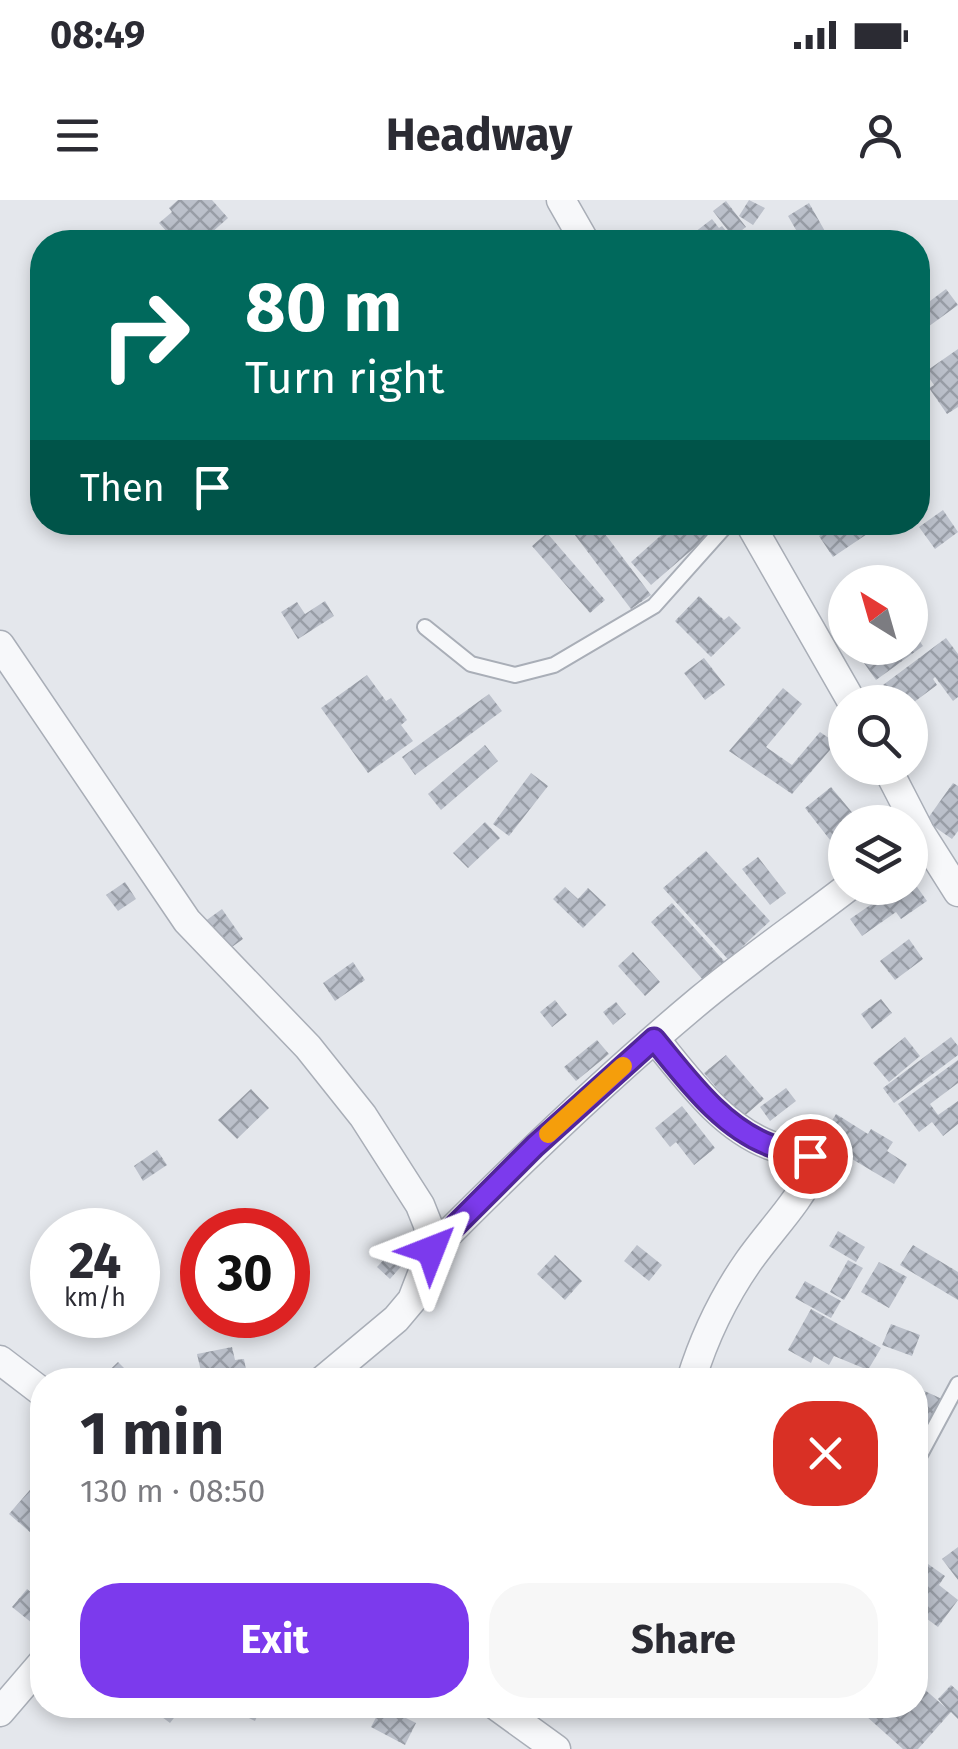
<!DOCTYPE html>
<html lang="en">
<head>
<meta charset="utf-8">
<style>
  body { margin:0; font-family:"Fira Sans",sans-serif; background:#f7f7f7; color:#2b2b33; height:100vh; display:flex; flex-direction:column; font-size:38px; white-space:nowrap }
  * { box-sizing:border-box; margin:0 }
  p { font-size:32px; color:#7c7c81 }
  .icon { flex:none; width:55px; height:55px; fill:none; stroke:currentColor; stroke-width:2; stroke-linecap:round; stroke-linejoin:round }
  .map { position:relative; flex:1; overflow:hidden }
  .sheet { position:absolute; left:30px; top:1168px; width:898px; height:350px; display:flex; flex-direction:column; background:#fff; border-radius:40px; box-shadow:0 5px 15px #0003 }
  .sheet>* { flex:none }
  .guide { position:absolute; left:30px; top:30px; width:900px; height:305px; border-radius:40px; box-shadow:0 5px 15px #0003; background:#00695c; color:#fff; overflow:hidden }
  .needle { width:65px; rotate:323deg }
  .controls { position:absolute; left:828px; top:365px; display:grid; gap:20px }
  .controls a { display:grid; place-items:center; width:100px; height:100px; border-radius:50%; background:#fff; box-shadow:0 5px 15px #0003; font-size:50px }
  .speed { position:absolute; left:30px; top:1008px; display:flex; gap:20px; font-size:50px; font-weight:700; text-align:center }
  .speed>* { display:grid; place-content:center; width:130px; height:130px; border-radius:50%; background:#fff; box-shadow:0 5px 15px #0003; line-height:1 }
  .speed small { font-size:25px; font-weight:400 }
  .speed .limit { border:15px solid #d22; background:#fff; color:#111 }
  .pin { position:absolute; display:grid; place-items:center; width:85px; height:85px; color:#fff; margin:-42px; border:5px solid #fff; border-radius:50%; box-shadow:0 2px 10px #0007 }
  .me { position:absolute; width:110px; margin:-55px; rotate:45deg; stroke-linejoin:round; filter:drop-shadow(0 0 8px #0008) }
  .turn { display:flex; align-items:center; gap:35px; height:210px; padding:0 50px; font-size:45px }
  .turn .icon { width:130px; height:130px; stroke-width:2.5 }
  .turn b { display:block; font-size:70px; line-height:85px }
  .then { display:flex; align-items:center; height:95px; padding:0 50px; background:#0003; gap:20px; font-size:38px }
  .round { display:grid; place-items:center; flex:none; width:105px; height:105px; border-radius:40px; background:#f7f7f7 }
  .summary { display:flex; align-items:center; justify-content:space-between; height:170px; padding:0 50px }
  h1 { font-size:60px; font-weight:700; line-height:75px }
  .primary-button { display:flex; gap:20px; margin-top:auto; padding:20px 50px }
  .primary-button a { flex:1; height:115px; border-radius:40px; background:#7c3aed; color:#fff; font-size:40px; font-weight:700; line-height:115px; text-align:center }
  .primary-button a+a { background:#f7f7f7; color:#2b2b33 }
  .status { display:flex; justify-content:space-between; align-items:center; height:70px; padding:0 50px; background:#fff; direction:ltr }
  .status svg { height:28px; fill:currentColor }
  header { display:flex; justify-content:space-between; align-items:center; height:130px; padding:0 50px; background:#fff; font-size:45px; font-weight:700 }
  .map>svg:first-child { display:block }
  .building { fill:url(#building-cross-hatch) }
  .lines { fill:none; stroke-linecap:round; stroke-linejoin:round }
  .service-casing { stroke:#a9aeb7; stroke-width:18 }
  .minor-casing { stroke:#a9aeb7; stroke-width:31 }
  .service { stroke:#f7f8fa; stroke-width:14 }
  .minor { stroke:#f7f8fa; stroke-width:28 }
  .route-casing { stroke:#51269a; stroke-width:25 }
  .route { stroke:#7c3aed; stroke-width:18 }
  .slow { stroke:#f59e0b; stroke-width:18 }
</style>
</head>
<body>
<div class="status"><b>08:49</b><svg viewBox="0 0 49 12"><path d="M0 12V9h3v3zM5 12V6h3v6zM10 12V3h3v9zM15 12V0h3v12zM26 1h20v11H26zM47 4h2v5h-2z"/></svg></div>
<header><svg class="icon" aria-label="menu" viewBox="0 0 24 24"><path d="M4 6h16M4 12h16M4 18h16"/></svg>Headway<svg class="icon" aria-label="person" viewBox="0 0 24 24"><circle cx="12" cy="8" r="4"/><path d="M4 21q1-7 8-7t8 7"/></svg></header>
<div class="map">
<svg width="958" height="1549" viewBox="0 0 958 1549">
  <defs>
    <pattern id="building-cross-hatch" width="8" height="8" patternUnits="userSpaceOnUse" patternTransform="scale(2.5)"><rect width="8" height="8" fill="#bbc0ca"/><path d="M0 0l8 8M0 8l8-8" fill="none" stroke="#989da6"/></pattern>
  </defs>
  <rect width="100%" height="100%" fill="#e4e7ec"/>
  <path class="building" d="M 178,0 L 212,0 L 228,18 L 201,42 L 176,42 L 159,23 L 172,12 L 169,8 Z
    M 749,0 L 765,8 L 753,25 L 739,16 Z
    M 726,1 L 746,27 L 733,37 L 713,11 Z
    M 809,3 L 826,33 L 811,42 L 803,42 L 788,16 Z
    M 712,19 L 719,28 L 722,26 L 735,42 L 703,42 L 695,32 Z
    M 946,89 L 958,105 L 921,132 L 918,126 L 918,110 Z
    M 958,149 L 958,207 L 947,214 L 929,188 L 934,185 L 925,172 Z
    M 943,310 L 958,332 L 935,349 L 919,327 Z
    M 565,322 L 596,322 L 651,395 L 631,409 Z
    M 676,322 L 724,322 L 651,385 L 631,362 Z
    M 839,322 L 877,322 L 879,326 L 833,357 L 819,336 Z
    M 547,333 L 605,400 L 590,413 L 532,346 Z
    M 699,396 L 724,420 L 729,416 L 741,428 L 711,457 L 675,421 Z
    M 325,401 L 334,416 L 298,439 L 281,412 L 297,402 L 305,414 Z
    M 910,428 L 923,446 L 876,480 L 854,449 L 910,448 Z
    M 946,438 L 958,454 L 958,497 L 953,501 L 935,477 L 933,479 L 937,485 L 910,505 L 897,502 L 883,485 Z
    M 704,458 L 725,485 L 705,500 L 684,473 Z
    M 367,475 L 386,501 L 391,498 L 407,520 L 401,525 L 413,541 L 368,573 L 321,508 Z
    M 783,488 L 802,504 L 766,547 L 792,565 L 820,532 L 836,543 L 792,594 L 729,551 Z
    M 489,494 L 502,511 L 415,575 L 402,557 Z
    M 485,545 L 498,561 L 441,610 L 428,594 Z
    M 531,573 L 548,586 L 509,636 L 493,624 Z
    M 953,583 L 958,586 L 958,631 L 952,639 L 926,621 Z
    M 831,587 L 860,622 L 845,622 L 845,659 L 805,608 Z
    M 485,622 L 500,638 L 468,668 L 453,653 Z
    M 706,651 L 770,721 L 742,747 L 749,755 L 736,768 L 663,688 Z
    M 758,657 L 786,693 L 770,705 L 742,669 Z
    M 910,677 L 927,701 L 901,719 L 896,712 L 862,736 L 850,719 L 895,688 L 910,688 Z
    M 125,682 L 136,699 L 118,711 L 106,695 Z
    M 565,687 L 578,699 L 588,688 L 606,705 L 583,728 L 553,699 Z
    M 672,703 L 725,762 L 704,781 L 651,722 Z
    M 222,709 L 243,739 L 225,752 L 204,722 Z
    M 909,739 L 923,759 L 895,780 L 880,761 Z
    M 633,752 L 660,782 L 645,796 L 618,766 Z
    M 353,762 L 365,780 L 335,801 L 323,783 Z
    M 881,799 L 892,813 L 872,829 L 861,814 Z
    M 555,800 L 567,815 L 552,827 L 540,812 Z
    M 616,802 L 626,814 L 613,825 L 603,812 Z
    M 905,837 L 920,856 L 889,882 L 873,863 Z
    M 951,837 L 958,846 L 958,855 L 894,903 L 883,888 Z
    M 597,840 L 609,854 L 576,881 L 564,867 Z
    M 726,855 L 764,899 L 742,918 L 704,873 Z
    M 958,860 L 958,883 L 930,904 L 938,915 L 958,901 L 958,924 L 943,936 L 932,922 L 919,932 L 898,904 Z
    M 786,888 L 796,901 L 770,921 L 760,907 Z
    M 251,889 L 269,908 L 237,939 L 218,920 Z
    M 682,906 L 715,948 L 694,965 L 676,942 L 670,947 L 655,928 Z
    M 836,914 L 868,934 L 871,929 L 893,942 L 887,951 L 907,964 L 894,984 L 820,940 Z
    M 157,950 L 167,965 L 143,981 L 134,966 Z
    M 838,1031 L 865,1047 L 856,1062 L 829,1046 Z
    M 637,1045 L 662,1065 L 649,1081 L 624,1061 Z
    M 913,1045 L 958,1072 L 958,1100 L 900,1065 Z
    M 392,1051 L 405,1062 L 390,1079 L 377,1067 Z
    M 555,1055 L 582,1081 L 565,1100 L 537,1074 Z
    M 848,1060 L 863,1068 L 844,1100 L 830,1092 Z
    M 879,1062 L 907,1077 L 889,1108 L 861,1092 Z
    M 805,1081 L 841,1101 L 831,1118 L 795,1098 Z
    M 811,1109 L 881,1148 L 868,1170 L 834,1156 L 829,1165 L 814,1156 L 811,1163 L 788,1150 Z
    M 891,1124 L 920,1135 L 912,1156 L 882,1145 Z
    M 232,1147 L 235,1160 L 244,1159 L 248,1180 L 203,1180 L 197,1154 Z
    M 118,1162 L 136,1180 L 99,1180 Z
    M 918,1188 L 942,1199 L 918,1251 L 915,1249 L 915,1195 Z
    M 42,1276 L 42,1319 L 31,1333 L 9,1314 Z
    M 958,1347 L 958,1380 L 942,1359 Z
    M 928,1364 L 945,1376 L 939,1385 L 958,1400 L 938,1427 L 915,1410 L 915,1382 Z
    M 27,1389 L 42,1401 L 42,1431 L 12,1407 Z
    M 915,1481 L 946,1508 L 938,1499 L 951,1485 L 958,1491 L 958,1519 L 951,1512 L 918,1549 L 903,1549 L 866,1516 L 876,1505 L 915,1505 Z
    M 158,1505 L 184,1505 L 170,1523 L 154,1511 Z
    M 222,1505 L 262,1505 L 255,1521 Z
    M 382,1506 L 416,1523 L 405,1545 L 371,1527 Z"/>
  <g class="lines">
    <defs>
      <path id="service" d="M 425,427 L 471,464 L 515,475 L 554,465 L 654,406 L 729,322
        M 915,1264 L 958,1184"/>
      <path id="minor" d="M 561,0 L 585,42
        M 749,322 L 852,502
        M 0,445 L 187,721 L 308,847 L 363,916 L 420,1005 L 428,1025 L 431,1051 L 412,1100 L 396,1119 L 323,1180
        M 887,568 L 920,632 L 958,692
        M 655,839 C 687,878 722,928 772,946 C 784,951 797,951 810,956 L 815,967 C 798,1004 771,1029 748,1062 C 723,1098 704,1138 691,1180
        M 431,1051 C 518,963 606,878 701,799 C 748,760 799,725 847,688
        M 0,1160 L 42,1192
        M 495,1505 L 556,1549
        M 0,1512 L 42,1463"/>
    </defs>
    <use href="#service" class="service-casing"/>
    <use href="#minor" class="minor-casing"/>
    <use href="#service" class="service"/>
    <use href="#minor" class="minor"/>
  </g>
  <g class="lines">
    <defs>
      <path id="route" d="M 431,1050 L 535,946 L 654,839 C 687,879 722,928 772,946 C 784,951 797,951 810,956"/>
    </defs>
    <use href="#route" class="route-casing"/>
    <use href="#route" class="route"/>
    <path class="slow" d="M 548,934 L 623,866"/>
  </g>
</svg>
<div class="controls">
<a><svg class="needle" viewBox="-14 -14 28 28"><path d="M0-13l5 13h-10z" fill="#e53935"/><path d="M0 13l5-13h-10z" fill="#7c7c81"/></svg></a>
<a><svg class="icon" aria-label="search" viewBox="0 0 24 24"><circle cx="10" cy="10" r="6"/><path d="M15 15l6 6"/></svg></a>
<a><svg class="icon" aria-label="layers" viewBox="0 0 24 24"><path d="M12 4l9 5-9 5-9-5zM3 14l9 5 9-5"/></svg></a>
</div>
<div class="speed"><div>24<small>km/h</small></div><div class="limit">30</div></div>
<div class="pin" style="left:810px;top:956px;background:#d93025"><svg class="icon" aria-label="arrive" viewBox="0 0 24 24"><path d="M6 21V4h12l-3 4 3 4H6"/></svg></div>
<svg class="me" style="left:431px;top:1050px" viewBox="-20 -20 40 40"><path d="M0-17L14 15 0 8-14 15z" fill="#7c3aed" stroke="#fff" stroke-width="4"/></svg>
<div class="guide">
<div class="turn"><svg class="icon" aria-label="right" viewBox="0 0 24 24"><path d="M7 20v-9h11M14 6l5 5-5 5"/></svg><div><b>80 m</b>Turn right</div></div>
<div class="then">Then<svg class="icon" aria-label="arrive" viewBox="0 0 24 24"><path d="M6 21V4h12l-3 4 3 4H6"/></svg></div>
</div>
<section class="sheet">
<div class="summary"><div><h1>1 min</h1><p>130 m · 08:50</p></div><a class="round" style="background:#d93025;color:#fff"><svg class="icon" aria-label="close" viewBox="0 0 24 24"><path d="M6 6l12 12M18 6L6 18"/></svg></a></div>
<div class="primary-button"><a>Exit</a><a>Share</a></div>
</section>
</div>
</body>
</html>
